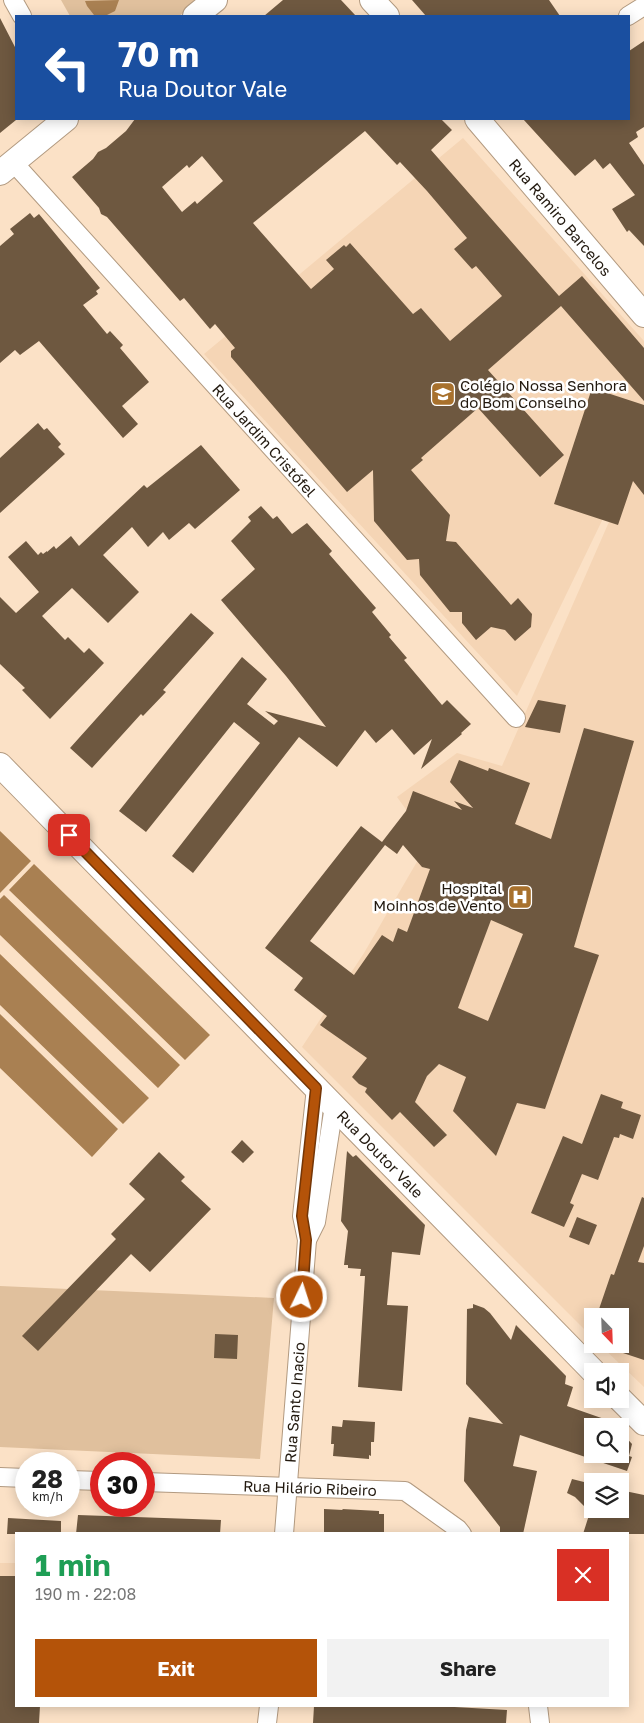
<!DOCTYPE html>
<html lang="en">
<head>
<meta charset="utf-8">
<style>
  body { margin:0; font-family:"Golos Text",sans-serif; background:#f2f2f2; color:#222; height:100vh; display:flex; flex-direction:column; font-size:19px; white-space:nowrap }
  * { box-sizing:border-box; margin:0 }
  p { font-size:16px; color:#767676 }
  .icon { flex:none; width:28px; height:28px; fill:none; stroke:currentColor; stroke-width:2; stroke-linecap:round; stroke-linejoin:round }
  .map { position:relative; flex:1; overflow:hidden }
  .drawer { position:absolute; left:15px; top:1532px; width:614px; height:175px; display:flex; flex-direction:column; background:#fff; border-radius:0px; box-shadow:0 2px 12px #0003 }
  .drawer>* { flex:none }
  .banner { position:absolute; left:15px; top:15px; width:615px; height:105px; border-radius:0px; box-shadow:0 2px 12px #0003; background:#1a4fa0; color:#fff; overflow:hidden }
  .needle { width:32px; rotate:157deg }
  .tools { position:absolute; left:584px; top:1308px; display:grid; gap:10px }
  .tools a { display:grid; place-items:center; width:45px; height:45px; border-radius:0px; background:#fff; box-shadow:0 2px 12px #0003; font-size:25px }
  .speed { position:absolute; left:15px; top:1452px; display:flex; gap:10px; font-size:25px; font-weight:700; text-align:center }
  .speed>* { display:grid; place-content:center; width:65px; height:65px; border-radius:50%; background:#fff; box-shadow:0 2px 12px #0003; line-height:1 }
  .speed small { font-size:12px; font-weight:400 }
  .speed .limit { border:8px solid #d22; background:#fff; color:#111 }
  .pin { position:absolute; display:grid; place-items:center; width:42px; height:42px; color:#fff; margin:-21px; border-radius:10px; box-shadow:0 2px 8px #0006 }
  .me { position:absolute; width:55px; margin:-28px; rotate:4deg; stroke-linejoin:round; filter:drop-shadow(0 0 4px #0008) }
  .turn { display:flex; align-items:center; gap:18px; height:105px; padding:0 20px; font-size:22px }
  .turn .icon { width:65px; height:65px; stroke-width:2.5 }
  .turn b { display:block; font-size:35px; line-height:42px }
  .round { display:grid; place-items:center; flex:none; width:52px; height:52px; border-radius:0px; background:#f2f2f2 }
  .summary { display:flex; align-items:center; justify-content:space-between; height:85px; padding:0 20px }
  h1 { font-size:30px; font-weight:700; line-height:38px; color:#1e9e55 }
  .primary-button { display:flex; gap:10px; margin-top:auto; padding:10px 20px }
  .primary-button a { flex:1; height:58px; border-radius:0px; background:#b45309; color:#fff; font-size:20px; font-weight:700; line-height:58px; text-align:center }
  .primary-button a+a { background:#f2f2f2; color:#222 }
  .map>svg:first-child { display:block }
  .built { fill:#f5d5b5 }
  .green { fill:#e0c09d }
  .water { fill:#a98052 }
  .building { fill:#6e5840; fill-rule:evenodd }
  .lines { fill:none; stroke-linecap:round; stroke-linejoin:round }
  .street-casing { stroke:#b29a80; stroke-width:20 }
  .secondary-casing { stroke:#b29a80; stroke-width:26 }
  .street { stroke:#fff; stroke-width:18 }
  .secondary { stroke:#fff; stroke-width:24 }
  .route-casing { stroke:#753606; stroke-width:12 }
  .route { stroke:#b45309; stroke-width:9 }
  .labels { text-anchor:middle; dominant-baseline:central; stroke-width:5; stroke-linejoin:round; paint-order:stroke }
  .street-label { font-size:15px; fill:#22190f; stroke:#fff }
  .poi-label { font-size:15px; fill:#22190f; stroke:#fff; text-anchor:start }
</style>
</head>
<body>
<div class="map">
<svg width="644" height="1723" viewBox="0 0 644 1723">
  <rect width="100%" height="100%" fill="#fbe1c6"/>
  <path class="built" d="M 463,138 L 644,341 L 644,434 L 517,696 L 204,354 Z
    M 644,442 L 644,1387 L 599,1344 L 620,1344 L 620,1316 L 592,1316 L 592,1337 L 302,1047 L 364,953 L 429,841 L 397,797 L 457,753 L 502,766 Z
    M 0,1563 L 16,1563 L 16,1594 L 0,1594 Z"/>
  <path class="green" d="M 61,0 L 200,0 L 179,16 L 70,16 Z
    M 0,1286 L 274,1298 L 260,1459 L 0,1447 Z"/>
  <path class="water" d="M 119,0 L 115,11 L 105,16 L 94,15 L 87,6 L 85,1 Z
    M 0,831 L 31,861 L 0,893 Z
    M 34,864 L 210,1035 L 185,1060 L 9,890 Z
    M 4,895 L 180,1065 L 158,1088 L 0,935 L 0,899 Z
    M 0,954 L 149,1098 L 123,1124 L 0,1005 Z
    M 0,1014 L 118,1129 L 92,1157 L 0,1068 Z"/>
  <path class="building" d="M 283,0 L 341,0 L 356,16 L 264,16 Z
    M 412,0 L 549,0 L 560,16 L 426,16 Z
    M 0,18 L 16,49 L 16,120 L 0,133 Z
    M 644,41 L 644,127 L 636,132 L 638,137 L 629,143 L 644,165 L 644,246 L 629,230 L 627,232 L 612,209 L 635,195 L 610,163 L 603,169 L 595,159 L 575,176 L 523,119 L 629,119 L 629,51 Z
    M 135,119 L 441,119 L 452,130 L 431,150 L 559,296 L 582,276 L 644,348 L 644,401 L 561,306 L 488,370 L 564,455 L 540,477 L 478,408 L 421,458 L 423,460 L 411,470 L 450,515 L 446,541 L 456,542 L 511,605 L 518,598 L 532,614 L 531,627 L 515,641 L 505,630 L 491,627 L 476,640 L 462,623 L 462,612 L 450,612 L 420,575 L 419,559 L 407,560 L 374,521 L 373,470 L 347,492 L 231,357 L 231,351 L 235,348 L 215,324 L 210,329 L 184,298 L 180,301 L 107,217 L 101,214 L 99,208 L 72,177 L 93,159 L 98,152 L 106,148 L 126,131 ZM 365,131 L 397,165 L 400,162 L 427,191 L 467,238 L 454,249 L 472,269 L 476,266 L 502,296 L 450,341 L 421,308 L 413,314 L 350,243 L 346,247 L 344,245 L 326,260 L 334,269 L 311,289 L 253,223 ZM 202,156 L 223,181 L 197,204 L 195,201 L 182,212 L 162,187 L 187,165 L 189,168 Z
    M 30,213 L 34,218 L 39,214 L 100,288 L 96,291 L 98,294 L 83,305 L 107,334 L 110,331 L 123,345 L 120,348 L 149,382 L 122,406 L 138,424 L 123,438 L 39,341 L 20,355 L 15,350 L 0,363 L 0,246 L 14,234 L 10,229 Z
    M 592,388 L 644,405 L 644,495 L 633,481 L 618,525 L 554,504 Z
    M 38,423 L 44,430 L 47,428 L 61,444 L 58,447 L 65,454 L 0,513 L 0,458 Z
    M 201,445 L 240,490 L 195,529 L 189,523 L 169,540 L 163,532 L 148,547 L 132,527 L 103,555 L 139,592 L 108,623 L 72,588 L 42,616 L 65,640 L 68,637 L 84,653 L 89,648 L 104,663 L 50,719 L 22,690 L 25,688 L 0,664 L 0,597 L 16,613 L 39,592 L 8,557 L 26,541 L 38,555 L 41,552 L 43,554 L 47,551 L 47,552 L 54,546 L 56,549 L 71,536 L 79,546 L 144,485 L 147,488 Z
    M 261,506 L 273,519 L 277,516 L 292,534 L 307,523 L 332,551 L 329,554 L 376,608 L 372,612 L 391,635 L 389,637 L 407,658 L 404,660 L 442,705 L 447,700 L 471,724 L 461,733 L 462,734 L 421,769 L 432,739 L 414,755 L 392,729 L 376,743 L 365,730 L 337,767 L 299,737 L 193,873 L 172,856 L 260,743 L 234,722 L 146,832 L 119,811 L 242,657 L 267,679 L 247,704 L 274,725 L 278,721 L 265,711 L 326,727 L 286,676 L 221,600 L 255,569 L 231,541 L 251,521 L 248,517 Z
    M 191,613 L 214,633 L 163,690 L 166,692 L 143,716 L 141,714 L 92,768 L 70,748 Z
    M 538,700 L 566,705 L 560,733 L 525,727 Z
    M 584,728 L 634,741 L 574,947 L 599,955 L 545,1109 L 517,1103 L 496,1156 L 453,1111 L 466,1077 L 439,1064 L 427,1076 L 415,1102 L 447,1135 L 434,1147 L 400,1112 L 392,1120 L 365,1092 L 367,1088 L 359,1084 L 352,1077 L 367,1058 L 320,1025 L 327,1016 L 294,990 L 303,978 L 265,948 L 361,826 L 382,842 L 406,811 L 413,791 L 462,810 L 454,801 L 473,808 L 450,782 L 459,760 L 488,771 L 489,768 L 530,783 L 515,824 L 551,839 ZM 385,845 L 397,854 L 403,845 L 422,867 L 430,869 L 407,932 L 398,928 L 393,942 L 382,935 L 354,975 L 310,941 ZM 491,920 L 523,934 L 488,1021 L 458,1008 Z
    M 601,1094 L 623,1102 L 621,1108 L 641,1115 L 633,1139 L 620,1134 L 619,1138 L 614,1137 L 598,1180 L 582,1174 L 570,1203 L 574,1205 L 564,1227 L 531,1213 L 563,1136 L 582,1144 Z
    M 242,1140 L 254,1152 L 243,1163 L 231,1152 Z
    M 347,1151 L 353,1157 L 356,1155 L 425,1225 L 420,1255 L 392,1252 L 387,1305 L 408,1306 L 402,1391 L 358,1387 L 365,1276 L 360,1276 L 361,1269 L 348,1268 L 348,1265 L 344,1265 L 348,1231 L 341,1221 Z
    M 159,1152 L 185,1177 L 181,1181 L 211,1209 L 150,1272 L 131,1254 L 38,1351 L 22,1336 L 116,1239 L 111,1234 L 145,1199 L 129,1184 Z
    M 642,1197 L 644,1198 L 644,1246 L 638,1262 L 644,1263 L 644,1360 L 620,1352 L 612,1344 L 620,1344 L 620,1316 L 610,1316 L 598,1312 L 611,1274 L 614,1275 Z
    M 577,1217 L 597,1225 L 589,1245 L 569,1237 Z
    M 473,1304 L 484,1308 L 490,1313 L 511,1340 L 516,1325 L 566,1376 L 565,1384 L 573,1387 L 567,1406 L 610,1421 L 615,1426 L 592,1426 L 592,1454 L 620,1454 L 620,1431 L 632,1444 L 629,1456 L 632,1457 L 627,1471 L 520,1435 L 513,1466 L 537,1471 L 523,1534 L 500,1534 L 500,1527 L 464,1481 L 466,1430 L 469,1417 L 503,1424 L 466,1384 L 467,1309 L 473,1308 Z
    M 215,1334 L 238,1335 L 237,1359 L 214,1358 Z
    M 343,1420 L 375,1422 L 374,1442 L 371,1442 L 371,1456 L 369,1455 L 369,1459 L 333,1456 L 334,1444 L 331,1444 L 332,1426 L 342,1427 Z
    M 572,1479 L 592,1484 L 592,1509 L 620,1509 L 620,1490 L 644,1495 L 644,1534 L 583,1534 L 590,1512 L 575,1497 L 567,1493 Z
    M 324,1509 L 343,1510 L 342,1509 L 379,1511 L 379,1514 L 384,1514 L 384,1534 L 324,1534 Z
    M 78,1515 L 221,1520 L 220,1534 L 76,1534 Z
    M 8,1518 L 61,1521 L 61,1534 L 7,1534 Z
    M 0,1576 L 16,1576 L 16,1706 L 40,1706 L 39,1723 L 0,1723 Z
    M 314,1706 L 437,1706 L 507,1710 L 506,1723 L 313,1723 Z"/>
  <g class="lines">
    <defs>
      <g id="street">
        <path d="M 13,0 L 22,16"/>
        <path d="M 628,16 L 644,6"/>
        <path id="s1" d="M 13,162 L 516,718"/>
        <path d="M 307,1240 L 316,1222 L 334,1106"/>
        <path d="M 0,1477 L 26,1478"/>
        <path d="M 69,1480 L 101,1481"/>
        <path id="s2" d="M 144,1482 L 405,1491 L 458,1529 L 462,1534"/>
        <path id="s3" d="M 284,1534 L 307,1240 L 302,1216 L 316,1088"/>
        <path d="M 538,1706 L 540,1723"/>
        <path d="M 267,1723 L 269,1706"/>
      </g>
      <g id="secondary">
        <path d="M 372,0 L 387,16"/>
        <path d="M 195,16 L 215,0"/>
        <path id="s4" d="M 477,119 L 644,315"/>
        <path d="M 0,173 L 66,119"/>
        <path id="s5" d="M 0,765 L 593,1371"/>
        <path d="M 620,1399 L 644,1423"/>
      </g>
    </defs>
    <use href="#street" class="street-casing"/>
    <use href="#secondary" class="secondary-casing"/>
    <use href="#street" class="street"/>
    <use href="#secondary" class="secondary"/>
  </g>
  <g class="lines">
    <defs>
      <path id="route" d="M 69,835 L 316,1088 L 302,1216 L 306,1240 L 302,1297"/>
    </defs>
    <use href="#route" class="route-casing"/>
    <use href="#route" class="route"/>
  </g>
  <defs>
    <symbol id="school-square" viewBox="-11 -11 22 22"><rect x="-9" y="-9" width="18" height="18" rx="4" fill="#a8712d" stroke="#fff"/><path d="M0-5L7-2L0 1L-7-2ZM-4 1L0 2.5L4 1V4Q0 6-4 4Z" fill="#fff"/></symbol>
    <symbol id="hospital-square" viewBox="-11 -11 22 22"><rect x="-9" y="-9" width="18" height="18" rx="4" fill="#a8712d" stroke="#fff"/><path d="M-5-5h3v3.5h4V-5h3V5h-3V1.5h-4V5h-3Z" fill="#fff"/></symbol>
  </defs>
  <g fill-rule="evenodd">
    <use href="#school-square" x="429" y="380" width="28" height="28"/>
    <use href="#hospital-square" x="506" y="883" width="28" height="28"/>
  </g>
  <g class="labels">
    <g class="street-label">
      <text stroke="none"><textPath href="#s4" startOffset="129">Rua Ramiro Barcelos</textPath></text>
      <text stroke="none"><textPath href="#s1" startOffset="375">Rua Jardim Cristófel</textPath></text>
      <text stroke="none"><textPath href="#s5" startOffset="544">Rua Doutor Vale</textPath></text>
      <text stroke="none"><textPath href="#s3" startOffset="132">Rua Santo Inacio</textPath></text>
      <text stroke="none"><textPath href="#s2" startOffset="166">Rua Hilário Ribeiro</textPath></text>
    </g>
    <g class="poi-label">
      <text x="460" y="385">Colégio Nossa Senhora<tspan x="460" dy="17">do Bom Conselho</tspan></text>
      <text x="502" y="888" text-anchor="end">Hospital<tspan x="502" dy="17">Moinhos de Vento</tspan></text>
    </g>
  </g>
</svg>
<div class="tools">
<a><svg class="needle" viewBox="-14 -14 28 28"><path d="M0-13l5 13h-10z" fill="#e53935"/><path d="M0 13l5-13h-10z" fill="#767676"/></svg></a>
<a><svg class="icon" aria-label="sound" viewBox="0 0 24 24"><path d="M4 9h4l5-4v14l-5-4H4zM17 9q2 3 0 6"/></svg></a>
<a><svg class="icon" aria-label="search" viewBox="0 0 24 24"><circle cx="10" cy="10" r="6"/><path d="M15 15l6 6"/></svg></a>
<a><svg class="icon" aria-label="layers" viewBox="0 0 24 24"><path d="M12 4l9 5-9 5-9-5zM3 14l9 5 9-5"/></svg></a>
</div>
<div class="speed"><div>28<small>km/h</small></div><div class="limit">30</div></div>
<div class="pin" style="left:69px;top:835px;background:#d93025"><svg class="icon" aria-label="arrive" viewBox="0 0 24 24"><path d="M6 21V4h12l-3 4 3 4H6"/></svg></div>
<svg class="me" style="left:302px;top:1297px" viewBox="-20 -20 40 40"><circle r="17" fill="#b45309" stroke="#fff" stroke-width="3"/><path d="M0-11L8 9 0 5-8 9z" fill="#fff"/></svg>
<div class="banner">
<div class="turn"><svg class="icon" aria-label="left" viewBox="0 0 24 24"><path d="M17 20v-9H6M10 6l-5 5 5 5"/></svg><div><b>70 m</b>Rua Doutor Vale</div></div>
</div>
<section class="drawer">
<div class="summary"><div><h1>1 min</h1><p>190 m · 22:08</p></div><a class="round" style="background:#d93025;color:#fff"><svg class="icon" aria-label="close" viewBox="0 0 24 24"><path d="M6 6l12 12M18 6L6 18"/></svg></a></div>
<div class="primary-button"><a>Exit</a><a>Share</a></div>
</section>
</div>
</body>
</html>
